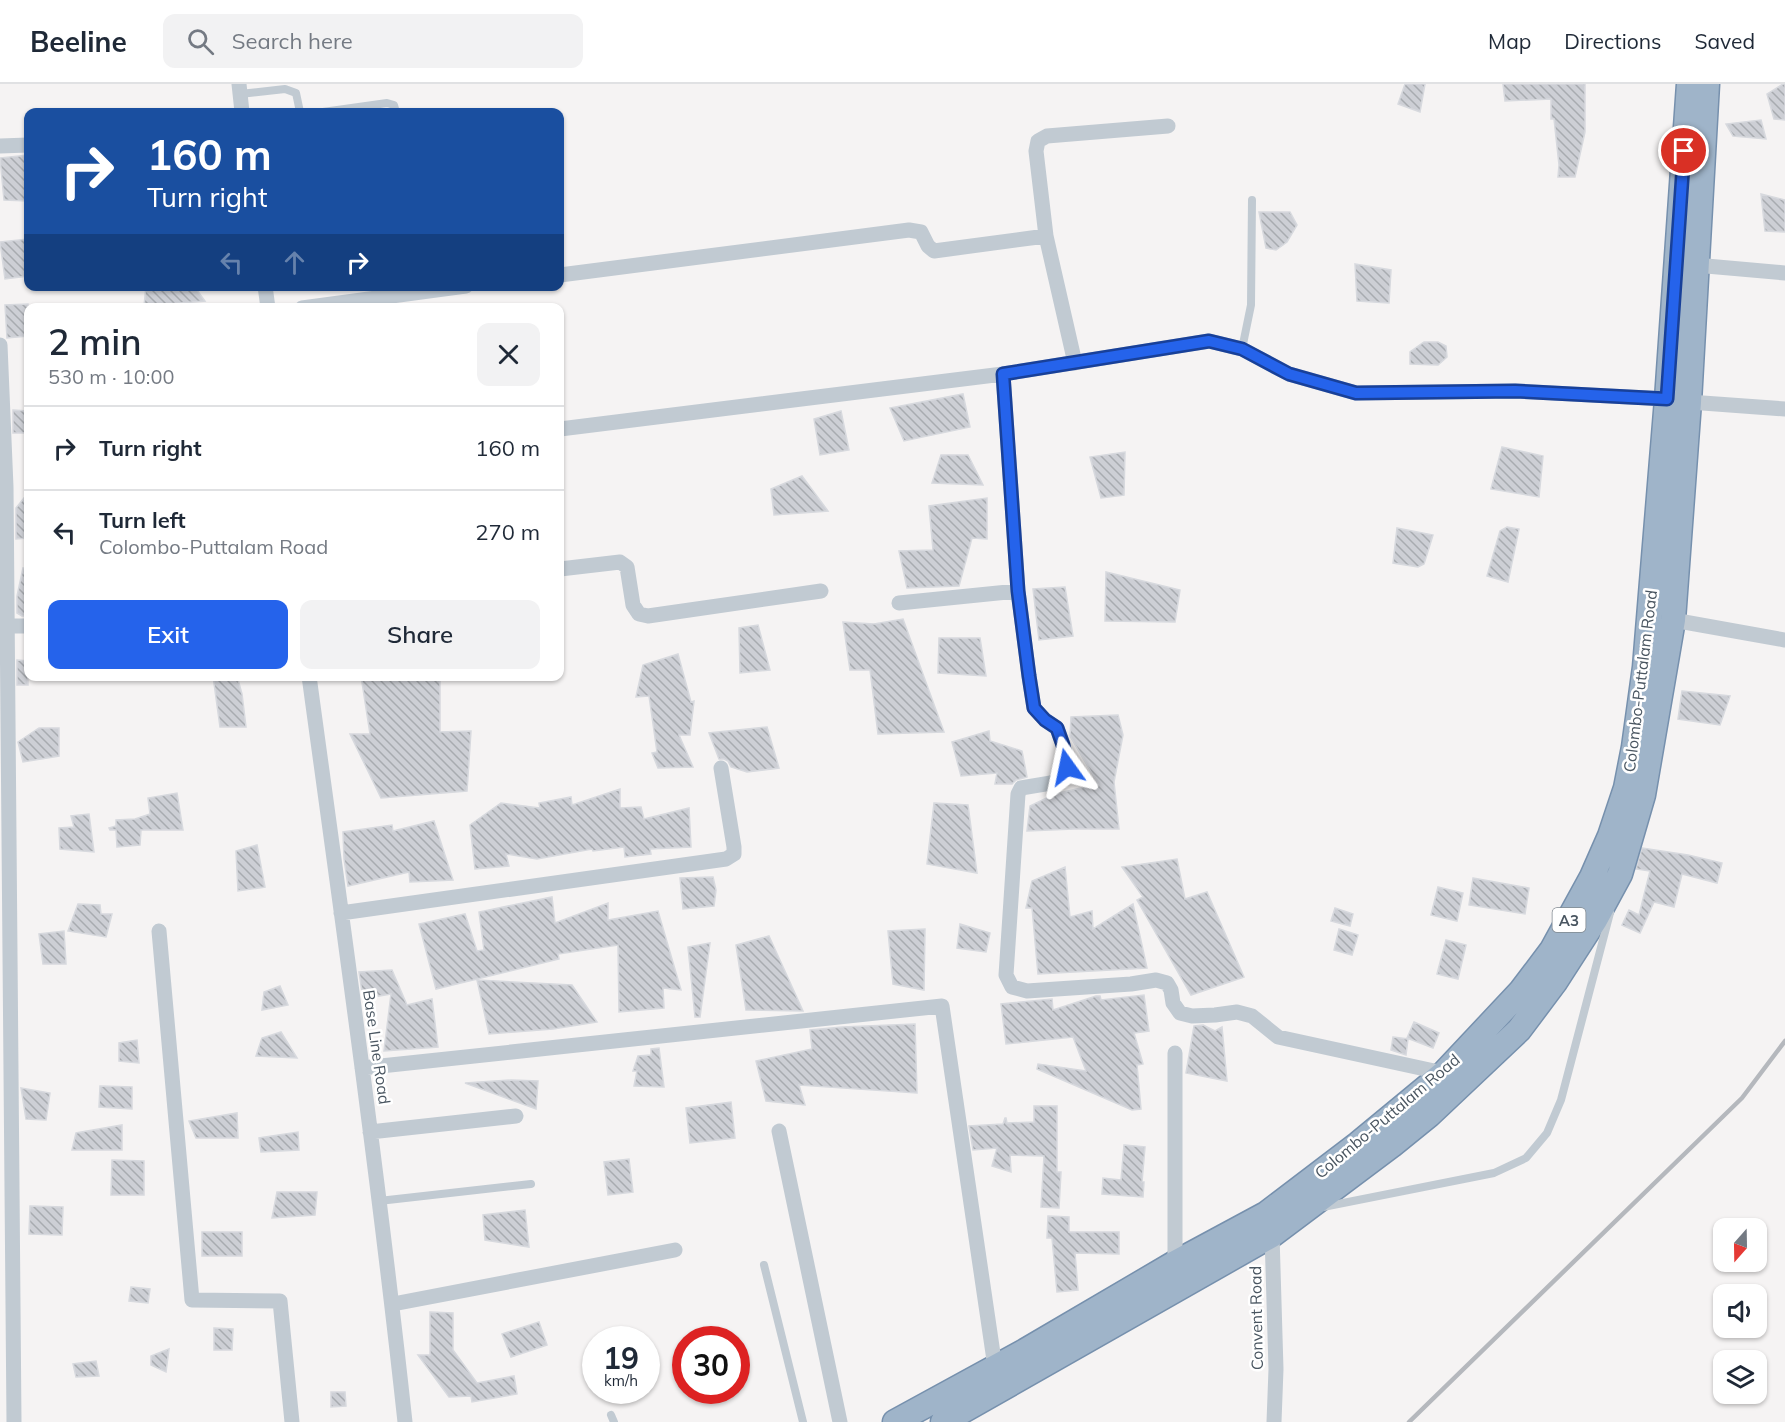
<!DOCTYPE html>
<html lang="en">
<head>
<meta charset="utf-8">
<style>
  body { margin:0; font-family:Mulish,sans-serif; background:#f2f2f3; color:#1f2937; height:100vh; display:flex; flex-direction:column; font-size:22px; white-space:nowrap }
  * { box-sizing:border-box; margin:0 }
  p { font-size:20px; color:#747a83 }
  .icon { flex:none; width:33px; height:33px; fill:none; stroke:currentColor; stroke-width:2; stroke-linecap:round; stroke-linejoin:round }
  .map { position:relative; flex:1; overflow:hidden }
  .side { position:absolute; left:24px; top:219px; width:540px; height:378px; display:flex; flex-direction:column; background:#fff; border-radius:12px; box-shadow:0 2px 4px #0004 }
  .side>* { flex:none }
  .guide { position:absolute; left:24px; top:24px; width:540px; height:183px; border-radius:12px; box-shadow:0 2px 4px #0004; background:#1a4fa0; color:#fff; overflow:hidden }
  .needle { width:39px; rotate:200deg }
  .fabs { position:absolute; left:1713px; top:1134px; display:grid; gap:12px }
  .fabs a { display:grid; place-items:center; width:54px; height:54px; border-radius:12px; background:#fff; box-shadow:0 2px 4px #0004; font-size:30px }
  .speed { position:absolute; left:582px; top:1242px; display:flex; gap:12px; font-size:30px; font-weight:700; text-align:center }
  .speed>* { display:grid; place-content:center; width:78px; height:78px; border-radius:50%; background:#fff; box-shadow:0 2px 4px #0004; line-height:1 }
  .speed small { font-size:15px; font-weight:400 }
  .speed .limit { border:9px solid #d22; background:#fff; color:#111 }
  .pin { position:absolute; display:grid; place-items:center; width:51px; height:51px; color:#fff; margin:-26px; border:3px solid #fff; border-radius:50%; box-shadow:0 2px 6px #0007 }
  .me { position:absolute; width:66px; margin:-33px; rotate:348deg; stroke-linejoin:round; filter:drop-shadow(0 0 4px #0008) }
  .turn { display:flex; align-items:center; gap:21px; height:126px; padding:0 24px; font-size:27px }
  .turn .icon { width:78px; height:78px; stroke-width:2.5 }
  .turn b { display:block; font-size:42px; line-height:51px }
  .lanes { display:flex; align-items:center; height:57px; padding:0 24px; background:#0003; justify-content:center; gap:30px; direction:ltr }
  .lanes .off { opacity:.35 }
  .round { display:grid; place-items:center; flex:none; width:63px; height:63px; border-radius:12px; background:#f2f2f3 }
  .head { display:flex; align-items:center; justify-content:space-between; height:102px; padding:0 24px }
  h1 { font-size:36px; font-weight:600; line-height:45px }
  .button { display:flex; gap:12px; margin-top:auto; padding:12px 24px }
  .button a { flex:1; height:69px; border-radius:12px; background:#2563eb; color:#fff; font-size:24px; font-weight:600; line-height:69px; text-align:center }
  .button a+a { background:#f2f2f3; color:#1f2937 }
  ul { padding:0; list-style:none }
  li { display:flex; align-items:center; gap:18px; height:84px; padding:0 24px; border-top:2px solid #e0e1e3 }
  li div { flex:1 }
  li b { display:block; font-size:22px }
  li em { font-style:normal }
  header { display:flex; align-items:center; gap:36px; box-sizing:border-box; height:84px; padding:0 30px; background:#fff; border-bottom:2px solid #e0e1e3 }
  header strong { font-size:28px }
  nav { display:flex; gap:33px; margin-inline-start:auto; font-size:21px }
  .search { width:420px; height:54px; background:#f2f2f3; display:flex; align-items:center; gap:15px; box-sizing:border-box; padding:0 21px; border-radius:12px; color:#747a83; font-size:22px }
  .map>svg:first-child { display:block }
  .building { fill:url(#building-back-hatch); stroke:#d7d9de; stroke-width:1.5 }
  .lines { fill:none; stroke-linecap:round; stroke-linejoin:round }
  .trunk-casing { stroke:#7690ad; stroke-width:27 }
  .service { stroke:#c1cad2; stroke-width:8 }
  .minor { stroke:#c1cad2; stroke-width:15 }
  .trunk { stroke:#9fb4c9; stroke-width:24 }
  .rail { stroke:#b5b8bd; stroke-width:4.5 }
  .route-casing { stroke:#184099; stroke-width:15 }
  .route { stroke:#2563eb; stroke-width:10 }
  .labels { text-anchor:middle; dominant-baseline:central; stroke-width:5; stroke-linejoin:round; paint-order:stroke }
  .shield { fill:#fff; stroke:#808990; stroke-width:1.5 }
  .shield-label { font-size:15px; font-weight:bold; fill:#4a5661 }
  .street-label { font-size:16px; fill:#4a5661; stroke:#fff }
</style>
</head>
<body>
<header>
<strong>Beeline</strong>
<div class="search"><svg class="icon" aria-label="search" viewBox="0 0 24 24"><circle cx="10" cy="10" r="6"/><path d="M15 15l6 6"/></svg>Search here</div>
<nav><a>Map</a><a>Directions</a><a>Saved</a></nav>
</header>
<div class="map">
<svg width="1785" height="1338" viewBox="0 0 1785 1338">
  <defs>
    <pattern id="building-back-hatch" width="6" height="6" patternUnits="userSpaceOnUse" patternTransform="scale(1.5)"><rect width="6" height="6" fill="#cdcfd5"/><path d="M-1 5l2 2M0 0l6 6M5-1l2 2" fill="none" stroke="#a8abb0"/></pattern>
  </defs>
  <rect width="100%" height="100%" fill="#f5f3f3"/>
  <path class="building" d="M 1405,0 L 1425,0 L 1420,28 L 1398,20 Z
    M 1503,0 L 1585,0 L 1585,48 L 1575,93 L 1558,93 L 1559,81 L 1554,35 L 1551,35 L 1551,15 L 1505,17 Z
    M 1783,0 L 1785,0 L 1785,36 L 1774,35 L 1767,10 Z
    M 1761,36 L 1766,55 L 1733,52 L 1726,40 Z
    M 28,71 L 28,117 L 4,116 L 0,74 Z
    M 1761,110 L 1785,116 L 1785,148 L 1765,147 Z
    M 1259,128 L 1290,128 L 1297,141 L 1287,158 L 1276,166 L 1266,164 Z
    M 28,155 L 28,192 L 5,195 L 0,158 Z
    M 1355,180 L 1391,186 L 1389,219 L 1357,217 Z
    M 146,202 L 194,202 L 205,217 L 144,222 Z
    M 28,220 L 28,252 L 7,254 L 5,221 Z
    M 1424,258 L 1438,258 L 1446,262 L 1447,273 L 1438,281 L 1410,280 L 1410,268 Z
    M 963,310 L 970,343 L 904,357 L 890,324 Z
    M 13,326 L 28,327 L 28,349 L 13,349 Z
    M 841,327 L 849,366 L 820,371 L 814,335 Z
    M 1502,363 L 1543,372 L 1539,413 L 1491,405 Z
    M 1125,368 L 1124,411 L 1101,414 L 1090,373 Z
    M 941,371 L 968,371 L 983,401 L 932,399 Z
    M 802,392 L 828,427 L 774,431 L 771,405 Z
    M 28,409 L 28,454 L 16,455 L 16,424 Z
    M 987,414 L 987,455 L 972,454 L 959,502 L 907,504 L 899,467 L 933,466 L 929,422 Z
    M 1507,443 L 1519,445 L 1508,498 L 1487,492 L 1500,447 Z
    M 1397,444 L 1433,451 L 1424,480 L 1418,483 L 1393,479 Z
    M 23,484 L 28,485 L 28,532 L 22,532 L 17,529 L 17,512 Z
    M 1106,488 L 1180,506 L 1175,538 L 1105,537 Z
    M 1065,503 L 1073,552 L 1039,556 L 1033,505 Z
    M 903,535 L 944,648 L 878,650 L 870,586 L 850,586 L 843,538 L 874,540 Z
    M 758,541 L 770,586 L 740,589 L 739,544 Z
    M 939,554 L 980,554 L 986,592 L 938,589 Z
    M 678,570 L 691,618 L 694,617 L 690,651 L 679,651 L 693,683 L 658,684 L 652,669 L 657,668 L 649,612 L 636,613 L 643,581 Z
    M 17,576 L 28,577 L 28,601 L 17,601 Z
    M 213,592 L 237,592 L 242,610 L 246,643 L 220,643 Z
    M 361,592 L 440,592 L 440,648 L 471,647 L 467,707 L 381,714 L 350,650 L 370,650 Z
    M 1682,607 L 1730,612 L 1720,641 L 1678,635 Z
    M 1118,631 L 1123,651 L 1114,698 L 1119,745 L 1074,745 L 1027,747 L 1030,722 L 1055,710 L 1098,700 L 1070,652 L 1071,633 Z
    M 767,643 L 779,684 L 747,688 L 731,683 L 728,677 L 724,675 L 719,675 L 709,649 Z
    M 39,644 L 59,644 L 59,672 L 23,678 L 18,658 Z
    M 989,647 L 990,657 L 1022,667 L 1027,693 L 1016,696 L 1012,700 L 995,700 L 997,689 L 961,692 L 952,658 Z
    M 620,705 L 620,724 L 641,723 L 644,735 L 689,724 L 691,763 L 650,765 L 651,770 L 625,773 L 624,763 L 593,767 L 592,765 L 537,775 L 506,770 L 509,782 L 475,785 L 470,741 L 501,719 L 540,724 L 539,719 L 571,713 L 572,721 Z
    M 177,709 L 183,746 L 141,746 L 140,761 L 117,763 L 116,746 L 110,746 L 109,744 L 116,742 L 116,736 L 135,735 L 150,730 L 148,714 Z
    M 934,719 L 968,721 L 977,789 L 927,780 Z
    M 89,730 L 94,768 L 60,765 L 59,744 L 74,743 L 71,732 Z
    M 434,737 L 453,796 L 410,798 L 409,788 L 348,802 L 344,775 L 343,748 L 392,741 L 393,747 Z
    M 257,761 L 265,803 L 238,807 L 236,767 Z
    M 1642,764 L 1688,771 L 1722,779 L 1717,799 L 1682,790 L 1674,823 L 1654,818 L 1640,849 L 1622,841 L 1629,826 L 1639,831 L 1650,787 L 1636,785 Z
    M 1177,775 L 1185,815 L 1207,808 L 1244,893 L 1191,911 L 1137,816 L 1143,813 L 1122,783 Z
    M 1065,783 L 1070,833 L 1092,827 L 1093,845 L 1133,820 L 1147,884 L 1038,890 L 1032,824 L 1026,824 L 1032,797 Z
    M 713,793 L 716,806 L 714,822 L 683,825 L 680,794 Z
    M 1473,794 L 1529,804 L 1525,830 L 1469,821 Z
    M 1438,803 L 1463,809 L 1457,837 L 1431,831 Z
    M 552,813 L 555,839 L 608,819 L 608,836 L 658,827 L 681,906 L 663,904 L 664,924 L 619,928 L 618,861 L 558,870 L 559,875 L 436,905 L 419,840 L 465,830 L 477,867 L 484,866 L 479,828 Z
    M 78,820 L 100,821 L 101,830 L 112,830 L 106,853 L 68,847 Z
    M 1335,824 L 1353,830 L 1350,842 L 1331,837 Z
    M 960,840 L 990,849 L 986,868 L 957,864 Z
    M 925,845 L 924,906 L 893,900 L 888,847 Z
    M 1339,845 L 1358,851 L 1352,871 L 1334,866 Z
    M 64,847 L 66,880 L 43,880 L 39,850 Z
    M 769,852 L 803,927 L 746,926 L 736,861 Z
    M 1446,856 L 1466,861 L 1458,895 L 1437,890 Z
    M 710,859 L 700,933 L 695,933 L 688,863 Z
    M 392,886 L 407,921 L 432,915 L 438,963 L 384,967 L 391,910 L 363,915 L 359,888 Z
    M 477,896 L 572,901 L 597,938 L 553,945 L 489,950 Z
    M 280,902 L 288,921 L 262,926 L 264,908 Z
    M 1144,911 L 1149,947 L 1134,949 L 1143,980 L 1137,981 L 1141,1025 L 1132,1026 L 1037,985 L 1038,980 L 1086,987 L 1073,953 L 1006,960 L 1001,920 L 1052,915 L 1053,926 L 1096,912 L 1100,912 L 1101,916 Z
    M 1414,938 L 1439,949 L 1433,964 L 1407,954 Z
    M 915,940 L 917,1009 L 799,1001 L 805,1021 L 766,1017 L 756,977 L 812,965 L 810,946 L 842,943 Z
    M 1203,941 L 1215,947 L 1222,943 L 1227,997 L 1186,989 L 1194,942 Z
    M 281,948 L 297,974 L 256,972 L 262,954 Z
    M 1393,953 L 1408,955 L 1406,971 L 1391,966 Z
    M 137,956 L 139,979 L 119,977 L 119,959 Z
    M 659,964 L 664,1003 L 634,1002 L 637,987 L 633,987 L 638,972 L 651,971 L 651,965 Z
    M 511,996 L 538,997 L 536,1025 L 465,999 Z
    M 100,1002 L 132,1003 L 132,1025 L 99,1023 Z
    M 21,1004 L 50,1009 L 46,1036 L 26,1035 Z
    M 731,1018 L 735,1054 L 690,1059 L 686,1024 Z
    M 1034,1022 L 1057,1022 L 1057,1088 L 1061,1088 L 1059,1124 L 1041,1123 L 1044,1072 L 1010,1071 L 1011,1088 L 992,1082 L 997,1064 L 973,1066 L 969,1042 L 1003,1040 L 1005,1034 L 1006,1034 L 1007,1039 L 1034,1038 Z
    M 237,1029 L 238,1054 L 196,1054 L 189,1037 Z
    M 122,1041 L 122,1066 L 72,1066 L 76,1049 Z
    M 298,1048 L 299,1066 L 261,1068 L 259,1054 Z
    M 1124,1061 L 1145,1063 L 1142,1098 L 1144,1098 L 1143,1113 L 1102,1110 L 1103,1094 L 1121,1096 Z
    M 629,1075 L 633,1108 L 608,1111 L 604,1078 Z
    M 112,1076 L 144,1077 L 144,1111 L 111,1111 Z
    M 277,1108 L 317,1108 L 315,1131 L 272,1134 Z
    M 30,1122 L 63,1123 L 62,1151 L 29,1150 Z
    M 525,1126 L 529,1163 L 485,1156 L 483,1131 Z
    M 1048,1132 L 1069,1133 L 1069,1148 L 1119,1148 L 1119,1170 L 1075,1169 L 1078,1206 L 1057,1208 L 1052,1154 L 1047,1154 Z
    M 202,1148 L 242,1148 L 242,1172 L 202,1172 Z
    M 131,1203 L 150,1205 L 148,1219 L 129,1217 Z
    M 430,1228 L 453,1229 L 453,1266 L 477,1299 L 514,1292 L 517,1310 L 472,1318 L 471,1312 L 449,1313 L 418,1271 L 430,1271 Z
    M 539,1238 L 547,1261 L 511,1273 L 502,1250 Z
    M 214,1244 L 233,1245 L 232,1266 L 214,1266 Z
    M 169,1265 L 166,1288 L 151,1281 L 151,1272 Z
    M 96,1277 L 99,1292 L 76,1293 L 73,1280 Z
    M 331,1308 L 345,1308 L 346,1322 L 331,1323 Z"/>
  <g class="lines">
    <defs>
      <path id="trunk" d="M 895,1338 L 1025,1267 L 1175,1179 L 1266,1130 L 1358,1060 L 1444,989 L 1521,907 L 1552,866 L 1592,793 L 1610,752 L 1626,704 L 1634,663 L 1645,583 L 1667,315 L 1689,0
        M 943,1338 L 1272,1151 L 1392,1061 L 1429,1031 L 1519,946 L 1555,898 L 1595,836 L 1620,790 L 1643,711 L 1673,536 L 1689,318 L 1707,0"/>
    </defs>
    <use href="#trunk" class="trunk-casing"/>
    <path class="service" d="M 240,10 L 285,5 L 296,9 L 300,28
      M 323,28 L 387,19 L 394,21 L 396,28
      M 1242,265 L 1251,221 L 1252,116
      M 379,1117 L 531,1100
      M 1323,1123 L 1494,1089 L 1526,1074 L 1547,1049 L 1561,1016 L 1610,829
      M 764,1181 L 803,1338
      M 611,1331 L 614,1338"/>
    <path class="minor" d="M 239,0 L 242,28
      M 0,62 L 28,61
      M 1695,181 L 1785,189
      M 560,191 L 909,146 L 921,148 L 928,162 L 934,167 L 1046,152
      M 265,202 L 268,224
      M 302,224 L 466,202
      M 0,261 L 6,403 L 14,1338
      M 1075,279 L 1046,152 L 1036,67 L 1038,57 L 1047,52 L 1168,42
      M 1003,290 L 1018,507 L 1029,592 L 1034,624 L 1045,636 L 1057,644 L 1063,661 L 1067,683 L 1062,695 L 1051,699 L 1021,704 L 1018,710 L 1006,891 L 1012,903 L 1027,907 L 1131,900 L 1156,896 L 1167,899 L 1171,906 L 1173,919 L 1180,929 L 1192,932 L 1215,931 L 1237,928 L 1252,932 L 1278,953 L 1448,990
      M 1689,318 L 1785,325
      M 560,345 L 1003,290 L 1209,257 L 1242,265 L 1289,290 L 1356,309 L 1515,307 L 1667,315
      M 560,485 L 620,478 L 627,483 L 633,521 L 639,530 L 648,532 L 821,507
      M 899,519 L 1018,507
      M 1673,536 L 1785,556
      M 7,542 L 28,542
      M 309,592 C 343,841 378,1089 405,1338
      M 341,829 L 726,775 L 734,770 L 734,763 L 721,684
      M 159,847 L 192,1216 L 280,1217 L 292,1338
      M 1175,969 L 1175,1179
      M 362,984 L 942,922 L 995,1283
      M 779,1047 L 840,1338
      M 370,1048 L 516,1032
      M 1270,1144 L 1272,1151 L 1276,1285 L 1274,1338
      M 393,1220 L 675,1166"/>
    <use href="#trunk" class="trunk"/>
    <path class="rail" d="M 1409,1338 L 1742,1014 L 1785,957"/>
  </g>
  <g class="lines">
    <defs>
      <path id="route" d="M 1067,683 L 1063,661 L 1057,644 L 1045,636 L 1034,624 L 1029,592 L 1018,507 L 1003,290 L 1209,257 L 1242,265 L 1289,290 L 1356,309 L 1515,307 L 1667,315 L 1684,67"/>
    </defs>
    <use href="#route" class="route-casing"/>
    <use href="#route" class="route"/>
  </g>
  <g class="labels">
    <rect class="shield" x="1552.5" y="824" width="33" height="24" rx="4.5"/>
    <g class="shield-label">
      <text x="1569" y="836">A3</text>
    </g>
    <g class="street-label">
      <text transform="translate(1640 597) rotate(-83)">Colombo-Puttalam Road</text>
      <text transform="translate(377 963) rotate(82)">Base Line Road</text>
      <text transform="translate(1387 1032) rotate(-40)">Colombo-Puttalam Road</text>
      <text transform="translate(1256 1234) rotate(-91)">Convent Road</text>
    </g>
  </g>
</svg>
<div class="fabs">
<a><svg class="needle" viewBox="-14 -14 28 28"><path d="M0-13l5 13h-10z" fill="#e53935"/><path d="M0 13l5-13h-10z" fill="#747a83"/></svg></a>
<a><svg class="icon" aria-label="sound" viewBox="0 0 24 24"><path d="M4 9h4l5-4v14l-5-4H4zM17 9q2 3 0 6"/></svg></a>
<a><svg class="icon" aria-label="layers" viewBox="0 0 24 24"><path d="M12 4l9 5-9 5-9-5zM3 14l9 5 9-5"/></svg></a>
</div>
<div class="speed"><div>19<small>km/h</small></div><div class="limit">30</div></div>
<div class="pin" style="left:1684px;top:67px;background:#d93025"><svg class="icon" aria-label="arrive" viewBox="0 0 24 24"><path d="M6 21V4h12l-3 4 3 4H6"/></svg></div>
<svg class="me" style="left:1067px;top:683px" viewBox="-20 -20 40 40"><path d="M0-17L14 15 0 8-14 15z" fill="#2563eb" stroke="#fff" stroke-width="4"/></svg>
<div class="guide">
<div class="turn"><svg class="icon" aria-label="right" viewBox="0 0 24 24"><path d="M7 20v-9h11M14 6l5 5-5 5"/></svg><div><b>160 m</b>Turn right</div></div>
<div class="lanes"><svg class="icon off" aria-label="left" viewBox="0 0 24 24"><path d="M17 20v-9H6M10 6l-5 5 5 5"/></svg><svg class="icon off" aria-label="ahead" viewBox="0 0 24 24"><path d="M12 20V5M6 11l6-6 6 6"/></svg><svg class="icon" aria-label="right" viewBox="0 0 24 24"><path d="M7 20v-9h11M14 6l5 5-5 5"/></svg></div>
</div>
<section class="side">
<div class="head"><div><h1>2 min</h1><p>530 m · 10:00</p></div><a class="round"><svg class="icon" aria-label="close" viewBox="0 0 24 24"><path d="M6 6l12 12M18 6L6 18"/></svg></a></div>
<ul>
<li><svg class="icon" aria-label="right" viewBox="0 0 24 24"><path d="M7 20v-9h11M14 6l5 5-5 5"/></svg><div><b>Turn right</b></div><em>160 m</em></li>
<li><svg class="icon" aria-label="left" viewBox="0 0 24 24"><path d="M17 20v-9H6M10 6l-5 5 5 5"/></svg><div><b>Turn left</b><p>Colombo-Puttalam Road</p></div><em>270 m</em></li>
</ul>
<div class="button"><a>Exit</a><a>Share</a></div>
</section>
</div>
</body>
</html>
